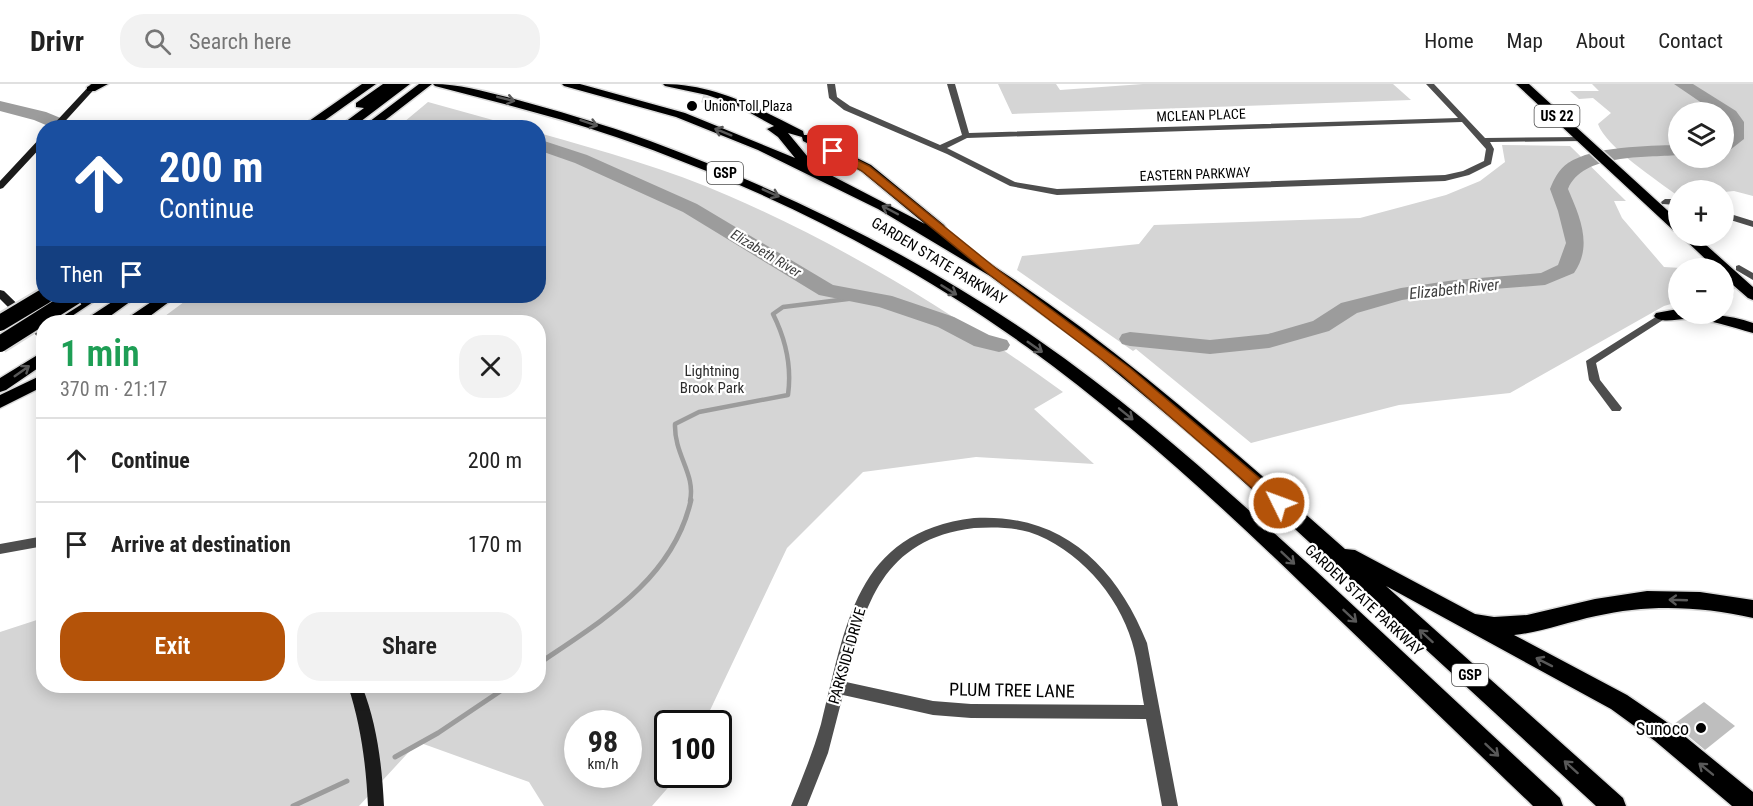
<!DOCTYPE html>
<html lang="en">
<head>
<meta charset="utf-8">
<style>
  body { margin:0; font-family:"Roboto Condensed",sans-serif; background:#f2f2f2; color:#222; height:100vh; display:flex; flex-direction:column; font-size:22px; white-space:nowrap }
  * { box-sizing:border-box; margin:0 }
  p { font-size:20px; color:#767676 }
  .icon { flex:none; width:33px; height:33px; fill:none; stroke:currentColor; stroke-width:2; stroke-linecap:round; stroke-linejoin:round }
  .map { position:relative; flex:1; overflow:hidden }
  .panel { position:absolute; left:36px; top:231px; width:510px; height:378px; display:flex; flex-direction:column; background:#fff; border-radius:24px; box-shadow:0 3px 15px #0003 }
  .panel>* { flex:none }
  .top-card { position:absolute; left:36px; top:36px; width:510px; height:183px; border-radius:24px; box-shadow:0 3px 15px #0003; background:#1a4fa0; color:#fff; overflow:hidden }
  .fabs { position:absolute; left:1668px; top:18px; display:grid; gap:12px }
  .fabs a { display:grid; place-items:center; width:66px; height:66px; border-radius:50%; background:#fff; box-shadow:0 3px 15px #0003; font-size:30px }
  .speed { position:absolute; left:564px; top:626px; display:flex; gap:12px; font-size:30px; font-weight:700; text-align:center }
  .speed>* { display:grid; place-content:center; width:78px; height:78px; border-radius:50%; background:#fff; box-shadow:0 3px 15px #0003; line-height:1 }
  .speed small { font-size:15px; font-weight:400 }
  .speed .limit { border:3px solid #111; border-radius:9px; background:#fff; color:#111 }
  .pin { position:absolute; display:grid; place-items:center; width:51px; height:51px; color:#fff; margin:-26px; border-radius:12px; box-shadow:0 3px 9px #0006 }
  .me { position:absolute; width:66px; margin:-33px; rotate:312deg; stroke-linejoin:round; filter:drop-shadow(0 0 4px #0008) }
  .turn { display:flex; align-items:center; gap:21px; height:126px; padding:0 24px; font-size:27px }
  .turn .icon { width:78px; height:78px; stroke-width:2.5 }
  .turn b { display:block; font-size:42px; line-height:51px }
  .then { display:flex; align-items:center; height:57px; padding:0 24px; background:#0003; gap:12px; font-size:22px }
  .round { display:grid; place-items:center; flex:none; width:63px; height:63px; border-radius:24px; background:#f2f2f2 }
  .overview { display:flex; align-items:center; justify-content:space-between; height:102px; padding:0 24px }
  h1 { font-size:36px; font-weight:600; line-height:45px; color:#1e9e55 }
  .action { display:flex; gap:12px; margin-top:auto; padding:12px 24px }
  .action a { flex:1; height:69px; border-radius:24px; background:#b45309; color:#fff; font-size:24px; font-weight:600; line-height:69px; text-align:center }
  .action a+a { background:#f2f2f2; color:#222 }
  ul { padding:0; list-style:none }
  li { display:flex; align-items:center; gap:18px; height:84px; padding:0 24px; border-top:2px solid #e0e0e0 }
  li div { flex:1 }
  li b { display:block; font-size:22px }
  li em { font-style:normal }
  header { display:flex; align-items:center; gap:36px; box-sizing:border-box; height:84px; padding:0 30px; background:#fff; border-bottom:2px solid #e0e0e0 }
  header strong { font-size:28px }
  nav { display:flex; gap:33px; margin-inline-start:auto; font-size:21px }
  .search { width:420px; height:54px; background:#f2f2f2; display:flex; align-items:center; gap:15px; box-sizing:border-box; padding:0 21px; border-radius:24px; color:#767676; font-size:22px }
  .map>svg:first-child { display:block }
  .green { fill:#d5d5d5; fill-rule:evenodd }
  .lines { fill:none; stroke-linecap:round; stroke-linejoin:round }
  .stream-far1 { stroke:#9c9c9c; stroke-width:4.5 }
  .stream { stroke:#9c9c9c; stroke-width:5 }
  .river { fill:#9c9c9c; fill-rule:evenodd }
  .building { fill:#bebebe }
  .highway-tunnel { stroke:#d9d9d9; stroke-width:13; stroke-dasharray:13 7; stroke-linecap:butt }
  .highway-casing { stroke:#dbdbdb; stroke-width:3 }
  .street { fill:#4e4e4e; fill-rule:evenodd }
  .secondary { fill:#1b1b1b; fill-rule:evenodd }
  .highway { fill:#000; fill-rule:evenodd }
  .highway-bridge-casing { stroke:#dbdbdb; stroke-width:20; stroke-linecap:butt }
  .highway-bridge { stroke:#000; stroke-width:16 }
  .oneway { stroke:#595959 }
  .route { fill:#b45309; stroke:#753606; stroke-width:1.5 }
  .poi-dot { fill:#000; stroke:#fff; stroke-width:2 }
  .labels { text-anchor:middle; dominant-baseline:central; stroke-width:4.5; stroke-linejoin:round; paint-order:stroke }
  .far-poi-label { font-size:14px; fill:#000; stroke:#fff; text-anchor:start }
  .far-street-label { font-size:14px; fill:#000; stroke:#fff }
  .shield { fill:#fff; stroke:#4c4c4c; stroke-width:1.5 }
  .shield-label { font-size:14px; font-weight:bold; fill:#000 }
  .far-water-label { font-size:14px; font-style:italic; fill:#3d3d3d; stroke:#fff }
  .street-label { font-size:15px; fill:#000; stroke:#fff }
  .park-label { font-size:15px; fill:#2c2c2c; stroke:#fff }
  .water-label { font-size:16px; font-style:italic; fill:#3d3d3d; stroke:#fff }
  .near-street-label { font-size:18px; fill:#000; stroke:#fff }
  .near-poi-label { font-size:18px; fill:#000; stroke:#fff; text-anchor:end }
</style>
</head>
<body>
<header>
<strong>Drivr</strong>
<div class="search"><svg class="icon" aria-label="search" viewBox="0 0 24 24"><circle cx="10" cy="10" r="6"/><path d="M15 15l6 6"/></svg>Search here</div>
<nav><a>Home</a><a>Map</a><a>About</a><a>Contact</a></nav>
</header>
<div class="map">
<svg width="1753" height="722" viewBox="0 0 1753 722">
  <rect width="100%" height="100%" fill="#fff"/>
  <path class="green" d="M 998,0 L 1056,0 L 1060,6 L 1143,0 L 1393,0 L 1411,16 L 1012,30 Z
    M 1592,0 L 1753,0 L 1753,112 L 1734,107 L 1724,108 L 1724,106 L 1678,106 L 1678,112 C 1657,96 1606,63 1598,40 L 1611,29 L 1593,14 L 1579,15 L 1570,7 L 1599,7 ZM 1678,28 L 1724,28 L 1724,74 L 1678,74 Z
    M 428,18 L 518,43 L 398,43 Z
    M 539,49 C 603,67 668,85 729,112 C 847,163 958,232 1063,308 L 1034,325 L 1094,380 L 976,373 L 863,388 L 787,464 L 704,639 L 668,639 L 668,690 L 680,690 L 652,722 L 544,722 L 529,698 L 418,658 L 359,722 L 0,722 L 0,548 L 43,534 L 44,602 L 538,602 L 538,238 L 157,238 L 192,212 L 538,212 ZM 578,639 L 628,639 L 628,690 L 578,690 Z
    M 1502,61 L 1570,62 L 1626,117 L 1614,117 L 1622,134 L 1664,183 L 1681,184 L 1678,184 L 1678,218 L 1664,222 L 1510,309 L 1399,321 L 1251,359 L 1136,265 L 1133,267 L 1017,186 L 1022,172 L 1139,160 L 1154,141 L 1360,134 L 1446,111 L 1480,97 L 1505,78 Z"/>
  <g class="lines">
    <path class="stream-far1" d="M 690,417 C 696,390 674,371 675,340 L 699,328 L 788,311 C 792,282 786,256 773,230 L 783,223 L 864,213"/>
    <path class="stream" d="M 538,580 C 601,537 673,496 691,416
      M 395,673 L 438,649 L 508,602
      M 293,722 L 347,697"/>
    <path class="river" d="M 1674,0 L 1693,0 L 1736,27 L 1744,38 L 1744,55 L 1730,66 L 1724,67 L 1726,38 L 1724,28 L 1715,28 Z
      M 0,17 L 46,28 L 75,40 L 77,44 L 53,44 L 34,36 L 0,27 Z
      M 538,55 L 587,71 L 697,120 L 833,201 L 892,212 L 954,233 L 989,251 L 1007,256 L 1010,261 L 1007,266 L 999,268 L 974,262 L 938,243 L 879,223 L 819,211 L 683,128 L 575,79 L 538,66 Z
      M 1678,61 L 1678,71 C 1645,74 1583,69 1568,105 C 1580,133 1593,162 1574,189 L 1545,201 L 1455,208 L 1402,216 L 1357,229 L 1329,247 L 1269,264 L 1210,270 L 1130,262 L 1122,260 L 1119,255 L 1122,250 L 1130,248 L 1210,256 L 1268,250 L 1313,237 L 1341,219 L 1401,204 L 1455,196 L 1541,189 L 1558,181 L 1566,159 L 1558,127 L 1550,105 C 1554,95 1559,85 1568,79 C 1594,62 1647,62 1678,61 Z"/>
  </g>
  <path class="building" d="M 1704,618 L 1735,642 L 1705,666 L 1674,640 Z"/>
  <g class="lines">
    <path class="highway-tunnel" d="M 703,12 L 710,14"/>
    <defs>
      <path id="highway" d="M 93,0 L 108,0 L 95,7 L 87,7 L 87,3 Z
        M 362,0 L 376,0 L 314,44 L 299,44 Z
        M 383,0 L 410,0 L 352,44 L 337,44 L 364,24 L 356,23 L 356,19 Z
        M 419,0 L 432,0 L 375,44 L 361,44 Z
        M 433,0 C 459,0 482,7 507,13 C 555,26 603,40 650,57 C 787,108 917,172 1037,255 C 1137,324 1226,405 1315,486 C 1397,562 1478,638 1560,714 L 1563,722 L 1533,722 C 1456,648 1379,573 1301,499 C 1214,415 1125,334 1027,263 C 902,173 761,103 616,53 C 557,33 496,18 435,2 Z
        M 562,0 L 580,0 L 685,29 L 795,74 L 778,53 L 767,45 L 774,42 L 734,20 L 707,11 L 665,2 L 663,0 C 716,0 757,24 803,47 L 804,51 L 811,51 L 871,81 L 944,141 L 946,144 L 939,148 C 1088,236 1216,351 1345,465 L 1355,466 L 1475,530 L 1494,533 L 1527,531 L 1595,515 L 1647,507 L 1700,508 L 1753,516 L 1753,534 C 1701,522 1648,520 1596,532 C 1568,538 1542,548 1514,551 L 1627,611 L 1671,641 L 1753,708 L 1753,722 L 1732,722 L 1655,657 L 1611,625 L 1386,502 L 1623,714 L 1626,722 L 1596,722 L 1209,366 L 1080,258 L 990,192 L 878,125 L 758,66 L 676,33 L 564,2 ZM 788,49 L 802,53 L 803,57 L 861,87 L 925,140 L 817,84 Z
        M 1516,0 L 1529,0 L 1678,136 L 1678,147 L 1673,146 Z
        M 1681,152 L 1696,152 L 1753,203 L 1753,216 L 1748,214 L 1733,201 L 1732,211 L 1724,215 L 1724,184 L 1715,184 Z
        M 84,212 L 102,212 L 63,238 L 45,238 L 47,235 Z
        M 121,212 L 138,212 L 102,238 L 84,238 L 86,235 Z
        M 160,212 L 177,212 L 142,238 L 124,238 L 126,235 Z
        M 1678,225 L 1678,230 C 1705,230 1728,230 1753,239 L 1753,249 C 1731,243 1710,235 1686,235 C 1676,235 1661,240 1654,232 L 1656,229 Z
        M 44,267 L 44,280 L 6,306 L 0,308 L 0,294 Z
        M 44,290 L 44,302 L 0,324 L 0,311 Z"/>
    </defs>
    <use href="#highway" class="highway-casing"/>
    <path class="street" d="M 827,0 L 835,0 L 837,13 L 850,22 L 940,61 L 962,51 L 947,0 L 955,0 L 969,49 L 1458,34 L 1426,0 L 1434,0 L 1485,54 L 1582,53 L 1586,55 L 1582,57 L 1490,58 L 1494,65 L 1491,80 L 1469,91 L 1445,97 L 1057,111 L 1010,102 L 947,70 L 844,26 L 829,14 ZM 1462,38 L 1486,65 L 1484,77 L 1463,87 L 1445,91 L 1057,105 L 1015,98 L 947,64 L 967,54 Z
      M 1665,115 L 1678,115 L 1678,121 L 1662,120 L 1661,118 Z
      M 1724,128 L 1753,137 L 1753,143 L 1724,134 Z
      M 1739,181 L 1753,189 L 1753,196 L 1736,186 L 1736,182 Z
      M 1662,229 L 1666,230 L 1667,232 L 1666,234 L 1596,279 L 1600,296 L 1622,324 L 1620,327 L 1612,327 L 1589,296 L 1586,277 Z
      M 974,434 C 1062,429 1116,482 1147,559 L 1178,722 L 1162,722 L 1146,635 L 971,634 L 933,631 L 843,611 L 828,669 L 807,722 L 791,722 C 802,695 813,668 821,640 C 846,543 854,448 974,434 ZM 974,444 C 992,443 1012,443 1029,448 C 1077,464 1118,510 1132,558 C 1138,578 1140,600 1144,621 L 971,620 L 933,617 L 846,598 C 864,520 883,455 974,444 Z
      M 44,452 L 44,462 L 0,470 L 0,460 Z"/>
    <path class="secondary" d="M 91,0 L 99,0 L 59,44 L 50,44 Z
      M 41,53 L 44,53 L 44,60 L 3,104 L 0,105 L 0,97 Z
      M 0,206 L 4,207 L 44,246 L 44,256 L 40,255 L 0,215 Z
      M 348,602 L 362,602 C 377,640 382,681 384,722 L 368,722 C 366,681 361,641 348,602 Z"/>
    <use href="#highway" class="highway"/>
    <defs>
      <path id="highway-bridge" d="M 0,239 L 45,212
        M 0,260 L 76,212"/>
    </defs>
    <use href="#highway-bridge" class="highway-bridge-casing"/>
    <use href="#highway-bridge" class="highway-bridge"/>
  </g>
  <defs><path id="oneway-shaft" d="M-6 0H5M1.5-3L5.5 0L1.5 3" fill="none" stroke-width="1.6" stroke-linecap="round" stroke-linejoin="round" transform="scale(1.5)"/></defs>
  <g class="oneway">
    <use href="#oneway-shaft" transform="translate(506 15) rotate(14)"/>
    <use href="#oneway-shaft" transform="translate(589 39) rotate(18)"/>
    <use href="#oneway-shaft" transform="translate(723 48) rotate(-158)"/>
    <use href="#oneway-shaft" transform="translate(771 109) rotate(24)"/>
    <use href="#oneway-shaft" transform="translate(890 126) rotate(-152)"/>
    <use href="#oneway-shaft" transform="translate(949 206) rotate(32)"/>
    <use href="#oneway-shaft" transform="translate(1035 263) rotate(35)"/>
    <use href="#oneway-shaft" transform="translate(22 287) rotate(-35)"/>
    <use href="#oneway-shaft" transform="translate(1126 330) rotate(39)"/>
    <use href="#oneway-shaft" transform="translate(1288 474) rotate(43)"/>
    <use href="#oneway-shaft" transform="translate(1678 516) rotate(-178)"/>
    <use href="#oneway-shaft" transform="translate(1350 532) rotate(43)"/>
    <use href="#oneway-shaft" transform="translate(1426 552) rotate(-138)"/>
    <use href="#oneway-shaft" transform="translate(1544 578) rotate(-153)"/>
    <use href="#oneway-shaft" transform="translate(1492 666) rotate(43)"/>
    <use href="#oneway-shaft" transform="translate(1571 683) rotate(-138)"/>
    <use href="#oneway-shaft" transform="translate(1706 685) rotate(-141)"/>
  </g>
  <path class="route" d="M 833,64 L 869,82 L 998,186 L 1130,284 L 1284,415 L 1287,419 L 1284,423 L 1274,423 L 1121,290 L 990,191 L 862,87 L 830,69 L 829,67 Z"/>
  <g class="poi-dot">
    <circle cx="692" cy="22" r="6"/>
    <circle cx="1701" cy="644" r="6"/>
  </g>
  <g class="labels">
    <g class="far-poi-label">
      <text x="704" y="22">Union Toll Plaza</text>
    </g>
    <g class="far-street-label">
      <text transform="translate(1201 31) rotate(-2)">MCLEAN PLACE</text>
      <text transform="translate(1195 90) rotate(-2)">EASTERN PARKWAY</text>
    </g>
    <g class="shield">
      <rect x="1534.5" y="21" width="45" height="22" rx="4.5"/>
      <rect x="707" y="78" width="36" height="22" rx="4.5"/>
      <rect x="1452" y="580" width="36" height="22" rx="4.5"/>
    </g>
    <g class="shield-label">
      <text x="1557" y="32">US 22</text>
      <text x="725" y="89">GSP</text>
      <text x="1470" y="591">GSP</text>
    </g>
    <g class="far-water-label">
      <text transform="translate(766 169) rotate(31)">Elizabeth River</text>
    </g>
    <g class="street-label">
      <text transform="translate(939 177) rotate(31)">GARDEN STATE PARKWAY</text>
      <text transform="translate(1364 516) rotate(43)">GARDEN STATE PARKWAY</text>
      <text transform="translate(847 572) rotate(-74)">PARKSIDE DRIVE</text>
    </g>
    <g class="park-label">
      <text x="712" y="287">Lightning<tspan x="712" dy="17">Brook Park</tspan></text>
    </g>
    <g class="water-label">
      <text transform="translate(1454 205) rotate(-6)">Elizabeth River</text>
    </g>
    <g class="near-street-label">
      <text transform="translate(1012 606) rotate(1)">PLUM TREE LANE</text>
    </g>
    <g class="near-poi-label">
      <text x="1689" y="644">Sunoco</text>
    </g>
  </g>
</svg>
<div class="fabs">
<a><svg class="icon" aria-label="layers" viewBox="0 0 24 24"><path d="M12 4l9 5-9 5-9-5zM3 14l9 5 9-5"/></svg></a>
<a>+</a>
<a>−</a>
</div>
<div class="speed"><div>98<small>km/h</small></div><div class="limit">100</div></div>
<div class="pin" style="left:833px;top:67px;background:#d93025"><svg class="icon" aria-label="arrive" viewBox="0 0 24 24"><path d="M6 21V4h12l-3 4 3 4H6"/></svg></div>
<svg class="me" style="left:1279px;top:419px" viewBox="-20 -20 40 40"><circle r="17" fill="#b45309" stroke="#fff" stroke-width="3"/><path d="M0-11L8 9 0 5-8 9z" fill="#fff"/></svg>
<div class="top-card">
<div class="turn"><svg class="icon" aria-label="ahead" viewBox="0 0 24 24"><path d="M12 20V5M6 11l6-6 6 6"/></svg><div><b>200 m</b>Continue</div></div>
<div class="then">Then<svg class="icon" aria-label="arrive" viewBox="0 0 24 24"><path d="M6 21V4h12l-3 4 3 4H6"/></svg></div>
</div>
<section class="panel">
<div class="overview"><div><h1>1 min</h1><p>370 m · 21:17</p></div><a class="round"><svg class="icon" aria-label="close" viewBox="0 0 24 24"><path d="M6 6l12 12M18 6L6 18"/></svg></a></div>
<ul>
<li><svg class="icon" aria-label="ahead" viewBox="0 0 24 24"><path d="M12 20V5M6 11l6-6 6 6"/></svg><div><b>Continue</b></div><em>200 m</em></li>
<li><svg class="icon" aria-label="arrive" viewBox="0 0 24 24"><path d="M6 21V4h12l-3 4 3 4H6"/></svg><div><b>Arrive at destination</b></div><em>170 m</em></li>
</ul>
<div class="action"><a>Exit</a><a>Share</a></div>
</section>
</div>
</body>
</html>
